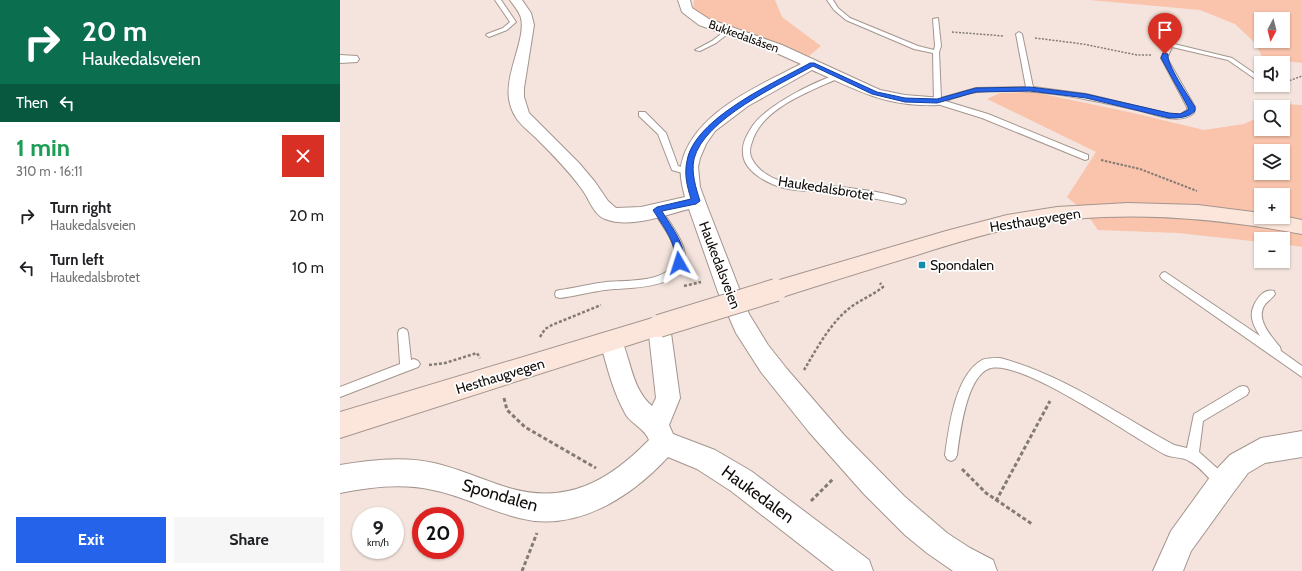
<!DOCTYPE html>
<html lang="en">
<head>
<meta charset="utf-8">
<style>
  body { margin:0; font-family:Cabin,sans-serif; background:#f6f6f6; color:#202124; height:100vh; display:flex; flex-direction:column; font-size:15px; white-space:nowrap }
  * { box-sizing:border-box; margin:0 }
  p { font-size:13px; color:#757577 }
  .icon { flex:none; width:22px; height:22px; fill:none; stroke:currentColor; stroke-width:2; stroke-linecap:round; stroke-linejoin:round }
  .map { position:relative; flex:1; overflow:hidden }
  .panel { display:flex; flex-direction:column; background:#fff; width:340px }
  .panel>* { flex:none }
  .banner { background:#0b6e4f; color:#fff; overflow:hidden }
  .needle { width:26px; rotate:187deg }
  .controls { position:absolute; left:914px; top:12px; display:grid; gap:8px }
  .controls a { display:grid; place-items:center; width:36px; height:36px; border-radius:0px; background:#fff; box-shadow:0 1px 3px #0004; font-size:20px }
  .speed { position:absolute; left:12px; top:507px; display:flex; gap:8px; font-size:20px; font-weight:700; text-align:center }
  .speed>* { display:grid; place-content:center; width:52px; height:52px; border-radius:50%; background:#fff; box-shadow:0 1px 3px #0004; line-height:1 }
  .speed small { font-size:10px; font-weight:400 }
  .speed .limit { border:6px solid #d22; background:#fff; color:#111 }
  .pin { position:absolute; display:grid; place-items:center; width:34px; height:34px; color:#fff; margin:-41px -17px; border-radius:50% 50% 50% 0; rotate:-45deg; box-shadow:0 0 4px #0007 }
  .pin .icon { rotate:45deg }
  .me { position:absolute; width:44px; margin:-22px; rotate:354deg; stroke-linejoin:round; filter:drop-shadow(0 0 3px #0008) }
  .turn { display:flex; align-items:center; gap:14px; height:84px; padding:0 16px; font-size:18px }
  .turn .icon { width:52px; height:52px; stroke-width:2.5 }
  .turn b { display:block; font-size:28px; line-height:34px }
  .then { display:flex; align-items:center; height:38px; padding:0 16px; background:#0003; gap:8px; font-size:15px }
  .round { display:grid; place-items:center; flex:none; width:42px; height:42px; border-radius:0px; background:#f6f6f6 }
  .overview { display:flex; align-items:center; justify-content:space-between; height:68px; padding:0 16px }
  h1 { font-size:24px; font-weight:800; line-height:30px; color:#1e9e55 }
  .action { display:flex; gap:8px; margin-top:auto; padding:8px 16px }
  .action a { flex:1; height:46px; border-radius:0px; background:#2563eb; color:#fff; font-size:16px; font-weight:800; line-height:46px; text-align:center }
  .action a+a { background:#f6f6f6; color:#202124 }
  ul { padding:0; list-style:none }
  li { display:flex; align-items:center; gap:12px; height:52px; padding:0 16px }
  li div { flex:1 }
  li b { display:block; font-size:15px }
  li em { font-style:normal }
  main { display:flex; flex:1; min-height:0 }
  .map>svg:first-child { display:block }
  .green { fill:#fac3ab; fill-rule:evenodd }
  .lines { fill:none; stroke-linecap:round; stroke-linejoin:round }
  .service-casing { stroke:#a4958e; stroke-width:2 }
  .minor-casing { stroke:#a4958e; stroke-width:2 }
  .secondary-casing { stroke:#a4958e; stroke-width:2 }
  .path-far3 { stroke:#847a75; stroke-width:1.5; stroke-dasharray:2 1.5; stroke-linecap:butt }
  .path-far2 { stroke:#847a75; stroke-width:2; stroke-dasharray:2.5 1.5; stroke-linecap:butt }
  .path-far1 { stroke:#847a75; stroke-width:2.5; stroke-dasharray:3 2; stroke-linecap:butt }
  .path { stroke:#847a75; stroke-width:3; stroke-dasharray:4 2.5; stroke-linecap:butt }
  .service { fill:#fff; fill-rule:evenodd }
  .minor { fill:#fff; fill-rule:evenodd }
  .secondary { fill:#fce6dc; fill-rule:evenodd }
  .secondary-bridge-casing { stroke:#a4958e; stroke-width:24; stroke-linecap:butt }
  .secondary-bridge { stroke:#fce6dc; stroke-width:22 }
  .route { fill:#2563eb; stroke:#184099 }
  .poi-dot { fill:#138bae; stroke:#fff; stroke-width:1.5 }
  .labels { text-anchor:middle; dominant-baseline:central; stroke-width:3.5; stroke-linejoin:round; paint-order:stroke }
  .far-street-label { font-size:12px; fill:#120d0a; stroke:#fff }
  .street-label { font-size:14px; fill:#120d0a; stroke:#fff }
  .poi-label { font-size:14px; fill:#120d0a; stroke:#fff; text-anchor:start }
  .near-street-label { font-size:17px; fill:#120d0a; stroke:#fff }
</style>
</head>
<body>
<main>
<section class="panel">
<div class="banner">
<div class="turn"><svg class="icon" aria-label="right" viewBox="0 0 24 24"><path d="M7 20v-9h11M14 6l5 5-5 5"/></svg><div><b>20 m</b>Haukedalsveien</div></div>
<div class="then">Then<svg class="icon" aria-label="left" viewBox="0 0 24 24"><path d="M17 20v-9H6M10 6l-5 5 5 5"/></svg></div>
</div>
<div class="overview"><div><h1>1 min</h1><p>310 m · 16:11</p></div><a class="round" style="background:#d93025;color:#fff"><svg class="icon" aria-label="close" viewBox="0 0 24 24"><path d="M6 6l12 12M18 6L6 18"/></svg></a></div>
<ul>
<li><svg class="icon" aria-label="right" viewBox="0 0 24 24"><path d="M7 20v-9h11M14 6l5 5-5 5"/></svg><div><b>Turn right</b><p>Haukedalsveien</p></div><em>20 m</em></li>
<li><svg class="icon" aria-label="left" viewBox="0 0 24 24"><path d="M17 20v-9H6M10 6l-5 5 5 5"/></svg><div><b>Turn left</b><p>Haukedalsbrotet</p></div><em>10 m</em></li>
</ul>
<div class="action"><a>Exit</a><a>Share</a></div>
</section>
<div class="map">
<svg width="962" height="571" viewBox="0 0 962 571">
  <rect width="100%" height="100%" fill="#f4e4dd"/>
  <path class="green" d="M 354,0 L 435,0 L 442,17 L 481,46 L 469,56 L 363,16 L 353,9 Z
    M 750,0 L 962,0 L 962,63 L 923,58 L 915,43 L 895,24 L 860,10 ZM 921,19 L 943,19 L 943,41 L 921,41 Z
    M 693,92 L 789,112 L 864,130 L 904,124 L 921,116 L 921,129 L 943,129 L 943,107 L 938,107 L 943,104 L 962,105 L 962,247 L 943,244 L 943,239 L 921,239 L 921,242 L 838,233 L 758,230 L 746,213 L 727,197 L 756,152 L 647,99 L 660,93 ZM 921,151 L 943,151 L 943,173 L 921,173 ZM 921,195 L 943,195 L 943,217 L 921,217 Z"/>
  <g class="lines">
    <defs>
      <path id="service" d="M 155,0 L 161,0 L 176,22 L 167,30 L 149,37 L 146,35 L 147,34 L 163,28 L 170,22 Z
        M 487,0 L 493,0 L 498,8 L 510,18 L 578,46 L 594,50 L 595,46 L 593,19 L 598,18 L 601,46 L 599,52 L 601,98 L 636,88 L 686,87 L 676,34 L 679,32 L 682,34 L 693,87 L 746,94 L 829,114 L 841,114 L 847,110 L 847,107 L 821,58 L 829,40 L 832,38 L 835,40 L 834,44 L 892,58 L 921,78 L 921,83 L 888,60 L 832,47 L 827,58 L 855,107 L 854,113 C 839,125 817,115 801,111 C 747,99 692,86 637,92 C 627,93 615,98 605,101 L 648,114 L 748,155 L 748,159 L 745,160 L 642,118 L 594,103 L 593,53 L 574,49 L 506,20 L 494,10 Z
        M 386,30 L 391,31 L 376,43 L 360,51 L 355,50 L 372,41 Z
        M 499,74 L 501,75 L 501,77 C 472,91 422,107 412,142 C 410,147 409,154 412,159 C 418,171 432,179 444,182 C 457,185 471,184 484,185 C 511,188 539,191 565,199 L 566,201 L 565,203 L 562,204 C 541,200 520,195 499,193 C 481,191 462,192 444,188 C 428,184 403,171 403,153 C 402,144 406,137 410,130 C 422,107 475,81 499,74 Z
        M 299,112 L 305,112 L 326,133 L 338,166 L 352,170 L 353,172 L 352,174 L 349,175 L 332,170 L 318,134 L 299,116 Z
        M 317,207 L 320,208 C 328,220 345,242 345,256 C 343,291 289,287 265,290 C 250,292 235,296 220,298 L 216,297 L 215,294 L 216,291 L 220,290 C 235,288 250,284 266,282 C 285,280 333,284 335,257 C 336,241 320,223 313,210 Z
        M 825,272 L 920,336 C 917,331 913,325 912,318 C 910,308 921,287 934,291 L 935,294 C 932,299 927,301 924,306 C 916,320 931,336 940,347 L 941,351 L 962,366 L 962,377 L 822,279 L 820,276 L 822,273 Z
        M 63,328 L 67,330 L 68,333 L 71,360 L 74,359 L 78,361 L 80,364 L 78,367 L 0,397 L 0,387 L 60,364 L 58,333 L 59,330 Z
        M 660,358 C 724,375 777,414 834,445 L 847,448 L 854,414 L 899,387 L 903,386 L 907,387 L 909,391 L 907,395 L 863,421 L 859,452 L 888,478 L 889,483 L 888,488 L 883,489 L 878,488 C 869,479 861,467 849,461 C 843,457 834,458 826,455 C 795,439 677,355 648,369 C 626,379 620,433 617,455 L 615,459 L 611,461 L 607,459 L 605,455 C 609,427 615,375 642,360 C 647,358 655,358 660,358 Z"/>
      <path id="minor" d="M 170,0 L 182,0 L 191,13 L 194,25 L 184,88 L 184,97 L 189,113 L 239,163 L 255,182 L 268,201 L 276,208 L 301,207 L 345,197 C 342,185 338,171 343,158 C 358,111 420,85 461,64 L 432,51 L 359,25 L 342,12 L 338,0 L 350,0 L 352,8 L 369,19 L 442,45 L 540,90 L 565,95 L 602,98 L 605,101 L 602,104 C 595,106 588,105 581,105 C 540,104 508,86 472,70 L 408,106 L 375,131 L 366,144 L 360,158 L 358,167 L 360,187 L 367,206 L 409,314 L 428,345 L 447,369 L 504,435 L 564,496 L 607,533 L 630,548 L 653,560 L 657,571 L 613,571 L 587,553 L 565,535 L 524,494 L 469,432 L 421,372 L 396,333 L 378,292 L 349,209 C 324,215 291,229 265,219 C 253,214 249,198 241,188 C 228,170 212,154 196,138 C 189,131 180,125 175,116 C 172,111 170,105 169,99 C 165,73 186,39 181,18 C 179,11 174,6 170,0 Z
        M 0,55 L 17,56 L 19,59 L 17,62 L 0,63 Z
        M 319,317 L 327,319 L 330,326 L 340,398 L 329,425 L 333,434 L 375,450 L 411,471 L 529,560 L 533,571 L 494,571 L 391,491 L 357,469 L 328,457 C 291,497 236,533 179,518 C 150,511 123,496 93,490 C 62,483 31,487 0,493 L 0,465 C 31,460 63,456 94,463 C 120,469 143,480 169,488 C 227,505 269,481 309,440 C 305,429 292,424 286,415 C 273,392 267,367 260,341 L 263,334 L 271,331 L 279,334 C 291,358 291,388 312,406 L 316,398 L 308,326 L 311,319 Z
        M 962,431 L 962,457 L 925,463 L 908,473 L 893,493 L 851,551 L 843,571 L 813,571 L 831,531 L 873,473 L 890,455 L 921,438 Z"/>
      <path id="secondary" d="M 788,203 L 858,205 L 921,213 L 921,217 L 943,216 L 962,220 L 962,234 C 870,217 775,209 682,226 C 647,233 612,244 577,255 C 530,269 483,284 436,299 L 428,296 L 425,290 L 428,284 L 436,281 L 606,231 L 667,215 L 717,207 Z
        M 319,316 L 327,319 L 331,326 L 327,333 L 0,438 L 0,412 Z"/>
    </defs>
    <use href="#service" class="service-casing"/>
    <use href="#minor" class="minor-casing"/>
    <use href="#secondary" class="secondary-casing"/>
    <path class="path-far3" d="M 612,32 L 664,36
      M 695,38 L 743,44 L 797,55 L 811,55
      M 943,83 L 962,76"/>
    <path class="path-far2" d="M 761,160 L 800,169 L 857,191"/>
    <path class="path-far1" d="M 344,286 L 361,282
      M 200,337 L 205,329 L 212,325 L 261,305
      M 89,365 L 105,363 L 137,353 L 140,358
      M 464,370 C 476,350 488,327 506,311 C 517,301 532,296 543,287 L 540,283"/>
    <path class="path" d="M 164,398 L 167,410 L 185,427 L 256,468
      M 622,469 L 646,493 L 692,524
      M 471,501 L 493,479
      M 656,501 L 710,401
      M 182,571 L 197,533"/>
    <use href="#service" class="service"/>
    <use href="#minor" class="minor"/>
    <use href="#secondary" class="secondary"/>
    <defs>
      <path id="secondary-bridge" d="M 319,326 L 436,290"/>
    </defs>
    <use href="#secondary-bridge" class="secondary-bridge-casing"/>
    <use href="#secondary-bridge" class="secondary-bridge"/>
  </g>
  <path class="route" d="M 823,53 L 828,54 C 826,64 849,97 855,107 L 855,111 C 848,118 838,118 829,118 L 746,98 L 690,91 L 636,92 L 597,103 L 565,102 L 532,94 L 473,66 C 439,85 364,119 354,159 C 351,173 356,188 360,201 L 356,204 L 322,211 C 330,226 350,248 342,266 L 339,267 L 334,263 C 339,245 322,225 313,210 L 317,207 L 351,199 C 347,186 344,174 347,161 C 354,118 436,82 470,63 L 474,63 L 537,92 L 565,98 L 597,99 L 636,88 L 690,87 L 746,94 L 829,113 L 840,114 L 848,110 L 848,107 L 821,58 Z"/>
  <rect class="poi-dot" x="578" y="261" width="8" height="8" rx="2"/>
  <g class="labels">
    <g class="far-street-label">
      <text transform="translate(404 36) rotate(20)">Bukkedalsåsen</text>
    </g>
    <g class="street-label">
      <text transform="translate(486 188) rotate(9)">Haukedalsbrotet</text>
      <text transform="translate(695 220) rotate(-9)">Hesthaugvegen</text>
      <text transform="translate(380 265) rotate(69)">Haukedalsveien</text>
      <text transform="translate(160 376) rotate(-17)">Hesthaugvegen</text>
    </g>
    <g class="poi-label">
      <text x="590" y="265">Spondalen</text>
    </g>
    <g class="near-street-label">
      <text transform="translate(418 494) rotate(36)">Haukedalen</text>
      <text transform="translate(160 495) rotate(16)">Spondalen</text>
    </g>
  </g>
</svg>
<div class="controls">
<a><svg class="needle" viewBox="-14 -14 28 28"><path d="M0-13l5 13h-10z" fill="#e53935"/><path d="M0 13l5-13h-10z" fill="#757577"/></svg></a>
<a><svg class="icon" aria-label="sound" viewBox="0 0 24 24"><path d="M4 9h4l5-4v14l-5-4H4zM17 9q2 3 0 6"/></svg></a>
<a><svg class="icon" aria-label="search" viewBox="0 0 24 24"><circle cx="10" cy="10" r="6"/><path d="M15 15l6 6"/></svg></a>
<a><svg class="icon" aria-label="layers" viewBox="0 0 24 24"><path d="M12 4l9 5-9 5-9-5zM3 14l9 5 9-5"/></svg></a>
<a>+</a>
<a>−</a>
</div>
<div class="speed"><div>9<small>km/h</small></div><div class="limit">20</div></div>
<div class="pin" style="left:825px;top:54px;background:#d93025"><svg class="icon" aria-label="arrive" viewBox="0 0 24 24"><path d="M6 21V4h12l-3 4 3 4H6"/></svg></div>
<svg class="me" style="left:339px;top:263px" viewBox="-20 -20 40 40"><path d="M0-17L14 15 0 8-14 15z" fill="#2563eb" stroke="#fff" stroke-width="4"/></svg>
</div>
</main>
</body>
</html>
